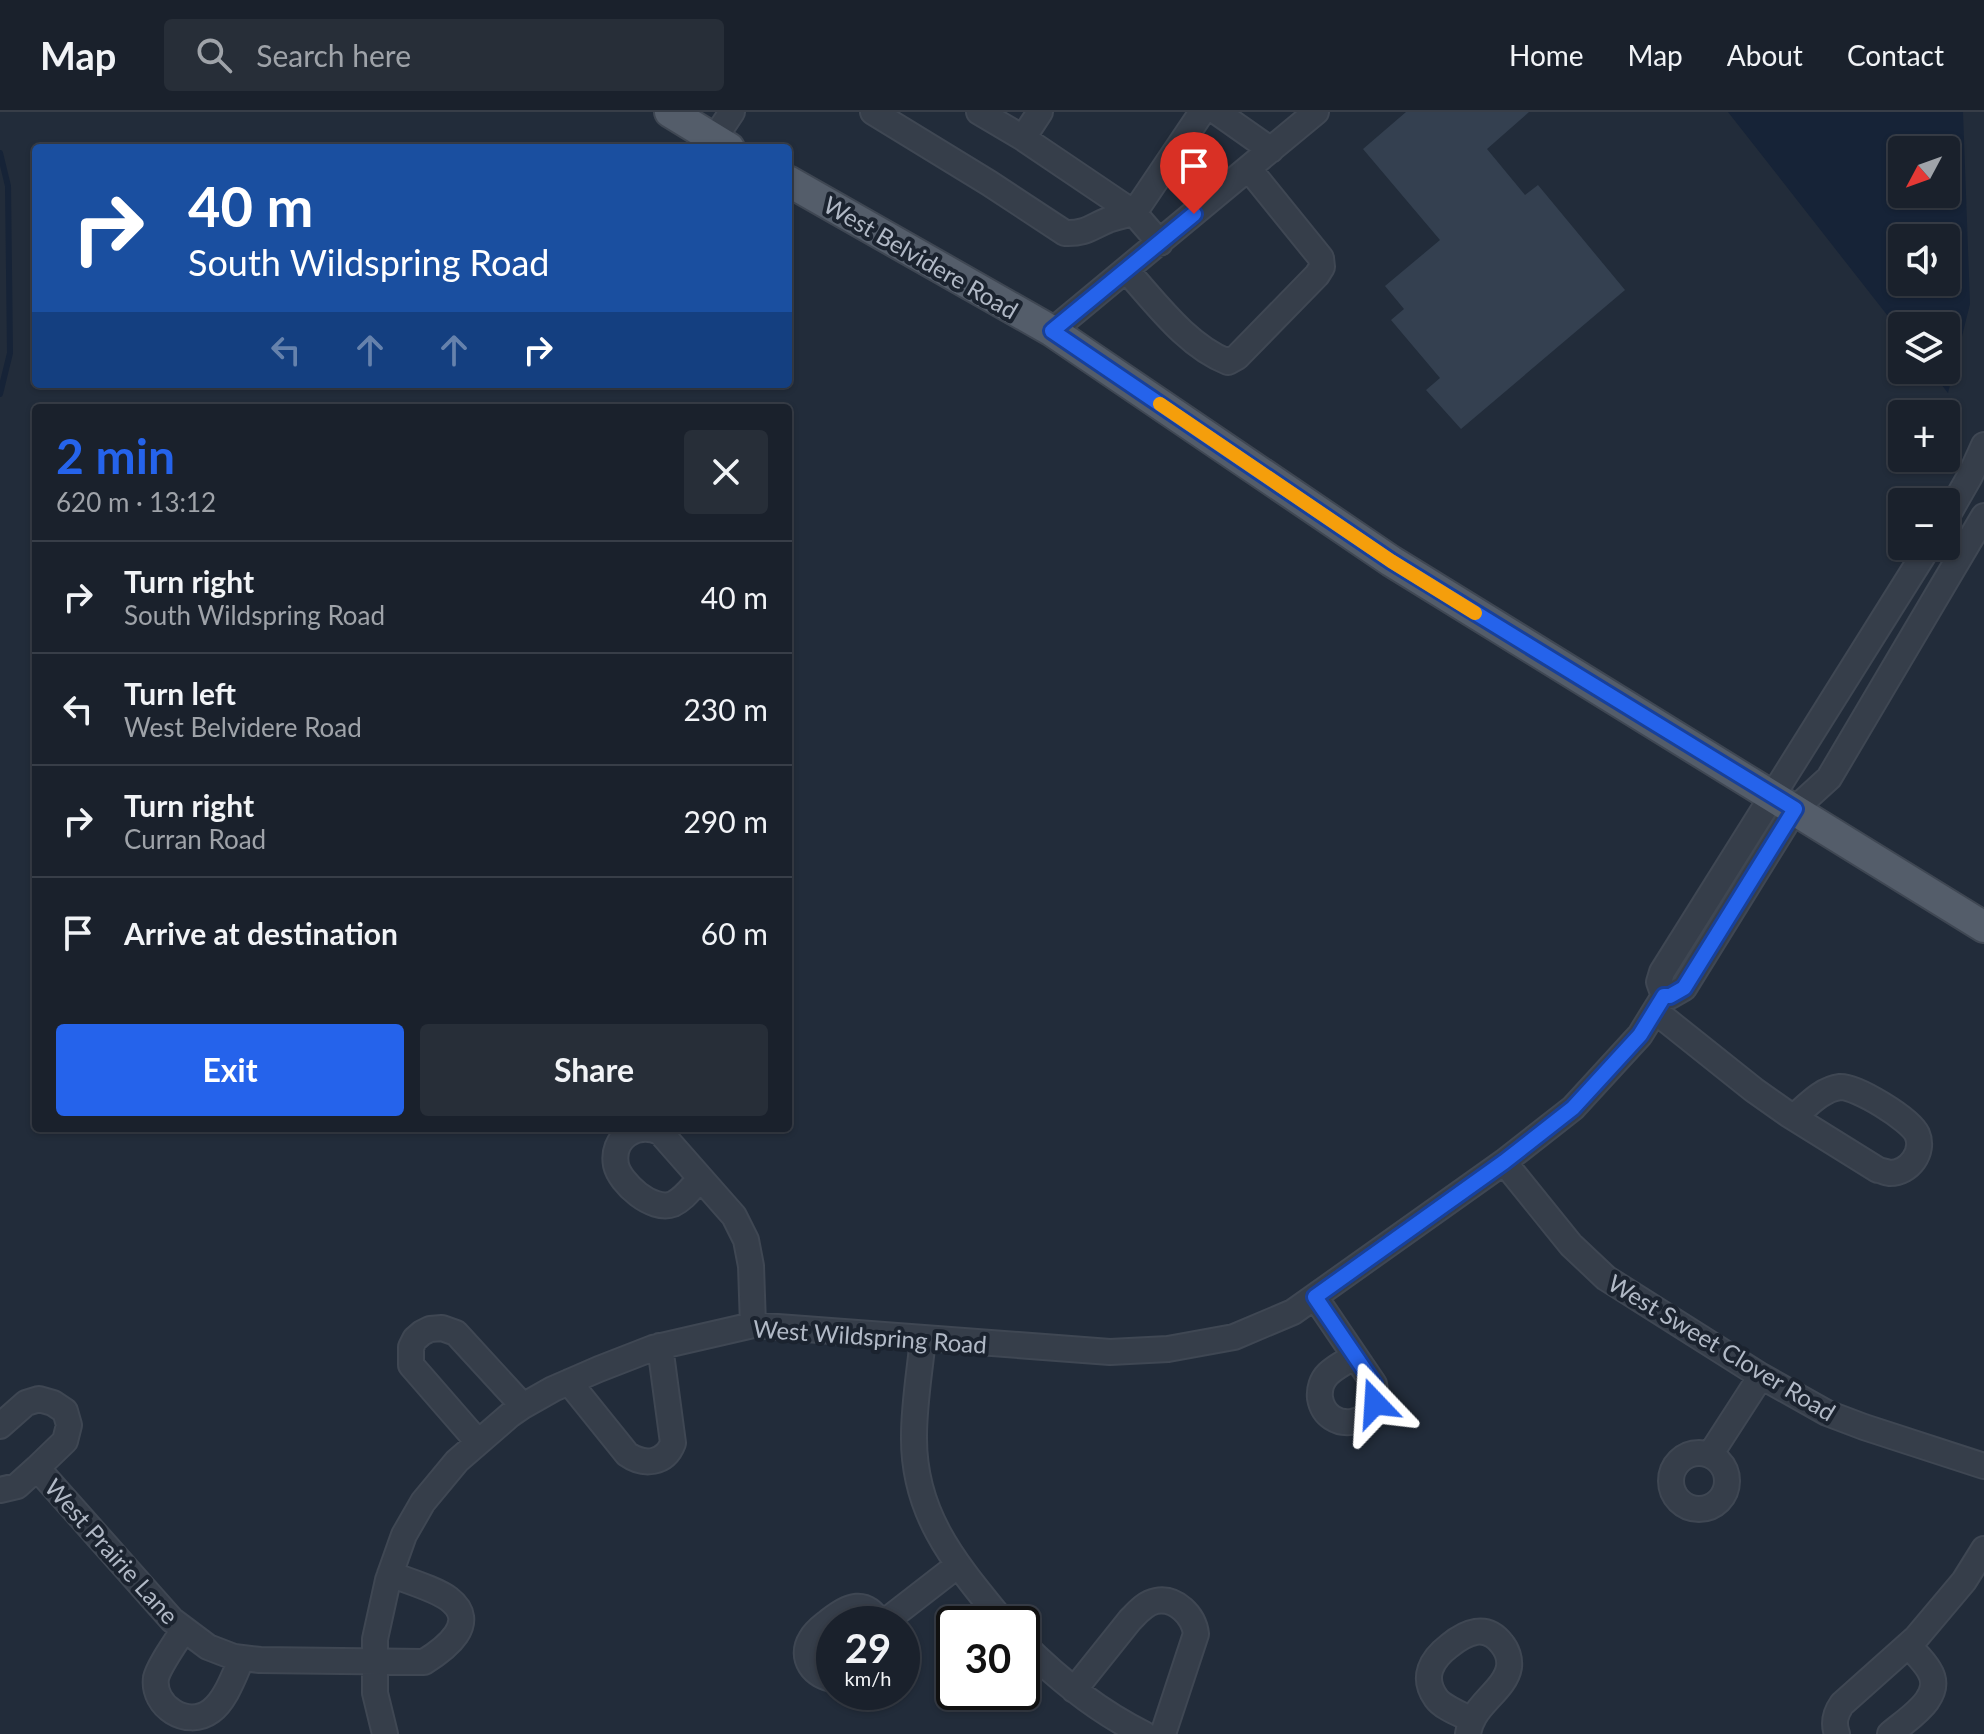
<!DOCTYPE html>
<html lang="en">
<head>
<meta charset="utf-8">
<style>
  body { margin:0; font-family:Lato,sans-serif; background:#272e38; color:#f1f3f6; height:100vh; display:flex; flex-direction:column; font-size:30px; white-space:nowrap }
  * { box-sizing:border-box; margin:0 }
  p { font-size:26px; color:#9fa3a9 }
  .icon { flex:none; width:44px; height:44px; fill:none; stroke:currentColor; stroke-width:2; stroke-linecap:round; stroke-linejoin:round }
  .map { position:relative; flex:1; overflow:hidden }
  .sheet { position:absolute; left:32px; top:292px; width:760px; height:728px; display:flex; flex-direction:column; background:#1a212c; border-radius:8px; box-shadow:0 2px 6px #0004,0 0 0 2px #383e48 }
  .sheet>* { flex:none }
  .top-card { position:absolute; left:32px; top:32px; width:760px; height:244px; border-radius:8px; box-shadow:0 2px 6px #0004,0 0 0 2px #383e48; background:#1a4fa0; color:#fff; overflow:hidden }
  .needle { width:52px; rotate:229deg }
  .buttons { position:absolute; left:1888px; top:24px; display:grid; gap:16px }
  .buttons a { display:grid; place-items:center; width:72px; height:72px; border-radius:8px; background:#1a212c; box-shadow:0 2px 6px #0004,0 0 0 2px #383e48; font-size:40px }
  .speed { position:absolute; left:816px; top:1494px; display:flex; gap:16px; font-size:40px; font-weight:700; text-align:center }
  .speed>* { display:grid; place-content:center; width:104px; height:104px; border-radius:50%; background:#1a212c; box-shadow:0 2px 6px #0004,0 0 0 2px #383e48; line-height:1 }
  .speed small { font-size:20px; font-weight:400 }
  .speed .limit { border:4px solid #111; border-radius:12px; background:#fff; color:#111 }
  .pin { position:absolute; display:grid; place-items:center; width:68px; height:68px; color:#fff; margin:-82px -34px; border-radius:50% 50% 50% 0; rotate:-45deg; box-shadow:0 0 8px #0007 }
  .pin .icon { rotate:45deg }
  .me { position:absolute; width:88px; margin:-44px; rotate:340deg; stroke-linejoin:round; filter:drop-shadow(0 0 6px #0008) }
  .turn { display:flex; align-items:center; gap:28px; height:168px; padding:0 24px; font-size:36px }
  .turn .icon { width:104px; height:104px; stroke-width:2.5 }
  .turn b { display:block; font-size:56px; line-height:68px }
  .lanes { display:flex; align-items:center; height:76px; padding:0 24px; background:#0003; justify-content:center; gap:40px; direction:ltr }
  .lanes .off { opacity:.35 }
  .round { display:grid; place-items:center; flex:none; width:84px; height:84px; border-radius:8px; background:#272e38 }
  .overview { display:flex; align-items:center; justify-content:space-between; height:136px; padding:0 24px }
  h1 { font-size:48px; font-weight:700; line-height:60px; color:#2563eb }
  .primary-button { display:flex; gap:16px; margin-top:auto; padding:16px 24px }
  .primary-button a { flex:1; height:92px; border-radius:8px; background:#2563eb; color:#fff; font-size:32px; font-weight:700; line-height:92px; text-align:center }
  .primary-button a+a { background:#272e38; color:#f1f3f6 }
  ul { padding:0; list-style:none }
  li { display:flex; align-items:center; gap:24px; height:112px; padding:0 24px; border-top:2px solid #383e48 }
  li div { flex:1 }
  li b { display:block; font-size:30px }
  li em { font-style:normal }
  header { display:flex; align-items:center; gap:48px; box-sizing:border-box; height:112px; padding:0 40px; background:#1a212c; border-bottom:2px solid #383e48 }
  header strong { font-size:38px }
  nav { display:flex; gap:44px; margin-inline-start:auto; font-size:28px }
  .search { width:560px; height:72px; background:#272e38; display:flex; align-items:center; gap:20px; box-sizing:border-box; padding:0 28px; border-radius:8px; color:#9fa3a9; font-size:30px }
  .map>svg:first-child { display:block }
  .water { fill:#162337; fill-rule:evenodd }
  .lines { fill:none; stroke-linecap:round; stroke-linejoin:round }
  .stream { stroke:#162337; stroke-width:6 }
  .building { fill:#344050 }
  .minor-casing { stroke:#3f4753; stroke-width:28 }
  .major-casing { stroke:#3f4753; stroke-width:34 }
  .minor { stroke:#363e4a; stroke-width:24 }
  .major { stroke:#545d6a; stroke-width:30 }
  .route-casing { stroke:#184099; stroke-width:20 }
  .route { stroke:#2563eb; stroke-width:14 }
  .slow { stroke:#f59e0b; stroke-width:14 }
  .labels { text-anchor:middle; dominant-baseline:central; stroke-width:8; stroke-linejoin:round; paint-order:stroke }
  .street-label { font-size:24px; fill:#b1b9c6; stroke:#1b232f }
</style>
</head>
<body>
<header>
<strong>Map</strong>
<div class="search"><svg class="icon" aria-label="search" viewBox="0 0 24 24"><circle cx="10" cy="10" r="6"/><path d="M15 15l6 6"/></svg>Search here</div>
<nav><a>Home</a><a>Map</a><a>About</a><a>Contact</a></nav>
</header>
<div class="map">
<svg width="1984" height="1622" viewBox="0 0 1984 1622">
  <rect width="100%" height="100%" fill="#222c3a"/>
  <path class="water" d="M 1728,0 L 1963,0 L 1970,192 L 1948,281 L 1930,258 L 1946,258 L 1946,214 L 1902,214 L 1902,222 ZM 1902,38 L 1946,38 L 1946,82 L 1902,82 ZM 1902,126 L 1946,126 L 1946,170 L 1902,170 Z"/>
  <g class="lines">
    <path class="stream" d="M 0,41 L 8,74 L 10,241 L 0,282"/>
  </g>
  <path class="building" d="M 1406,0 L 1529,0 L 1487,37 L 1525,83 L 1538,73 L 1625,178 L 1461,317 L 1426,278 L 1440,266 L 1391,208 L 1404,197 L 1385,174 L 1440,128 L 1363,37 Z"/>
  <g class="lines">
    <defs>
      <path id="minor" d="M 873,0 L 989,71 L 1065,121 C 1085,122 1091,115 1108,108 C 1116,105 1125,103 1134,101
        M 979,0 L 1023,26 L 1134,101
        M 1217,0 L 1271,38
        M 1023,26 L 1040,0
        M 714,27 L 732,0
        M 1160,131 L 1134,101 L 1202,0
        M 1127,159 C 1156,191 1187,234 1228,250 L 1237,245 L 1317,163 L 1322,155 L 1321,146 L 1249,57
        M 1052,219 L 1316,0
        M 1946,406 L 1970,364 L 1984,333
        M 1664,884 L 1670,884 L 1684,876 L 1795,697 L 1829,666 L 1984,404
        M 1664,884 L 1659,870 L 1662,860 L 1929,434
        M 1655,899 L 1754,978 L 1788,1002 L 1878,1058 C 1880,1058 1888,1061 1890,1061 C 1909,1061 1925,1040 1917,1022 C 1910,1007 1856,974 1840,975 C 1822,977 1807,994 1794,1005
        M 1504,1050 L 1571,1133 L 1606,1166 L 1761,1264 L 1827,1301 L 1864,1315 L 1984,1354
        M 700,1067 C 692,1075 684,1087 673,1092 C 652,1100 620,1071 616,1053 C 611,1026 636,1010 660,1020 L 734,1104 L 746,1128 L 751,1154 L 753,1213
        M 1315,1185 L 1374,1272 C 1383,1317 1326,1323 1320,1286 C 1319,1277 1322,1268 1328,1262 C 1335,1255 1346,1250 1354,1244
        M 923,1226 C 920,1258 914,1291 914,1324 C 913,1404 957,1453 1005,1512
        M 569,1270 L 627,1342 C 644,1354 665,1352 673,1331 L 660,1234
        M 0,1314 L 26,1291 L 39,1287 L 53,1291 L 65,1299 L 69,1313 L 65,1329 L 37,1356 L 17,1374 L 0,1378
        M 478,1330 L 411,1253 L 411,1235 L 415,1227 L 422,1221 L 430,1217 L 442,1216 L 456,1221 L 523,1294
        M1671 1369a28 28 0 1 1 56 0a28 28 0 1 1-56 0Z
        M 1710,1343 L 1761,1264
        M 37,1356 L 172,1508 L 208,1535 L 234,1545 L 260,1548 L 424,1550 C 445,1537 480,1511 449,1487 C 436,1477 405,1468 390,1462
        M 882,1512 L 958,1453
        M 184,1517 C 177,1529 159,1553 156,1566 C 152,1594 187,1617 211,1599 C 226,1588 234,1563 242,1546
        M 1022,1531 C 1059,1568 1097,1599 1144,1622
        M 834,1567 C 814,1565 799,1546 811,1527 C 815,1519 823,1514 829,1509 C 849,1494 865,1485 881,1512
        M 1074,1578 L 1130,1508 C 1137,1501 1145,1491 1156,1489 C 1176,1485 1194,1504 1196,1522 L 1163,1622
        M 385,1622 L 375,1581 L 375,1527 L 388,1468 L 404,1423 L 423,1390 L 457,1349 L 510,1303 L 523,1294 L 553,1277 L 599,1257 L 653,1236 L 753,1213 L 1110,1240 L 1168,1237 L 1234,1225 L 1293,1200 L 1504,1050 L 1573,996 L 1640,923 L 1664,884
        M 1468,1622 C 1469,1616 1471,1610 1474,1605 C 1483,1588 1506,1574 1509,1555 C 1510,1547 1507,1538 1502,1532 C 1486,1511 1466,1520 1449,1534 C 1432,1547 1421,1565 1436,1586 C 1443,1596 1461,1602 1472,1608
        M 1837,1622 C 1833,1611 1835,1602 1842,1592 L 1916,1526 L 1964,1469 L 1984,1437
        M 1890,1622 C 1907,1607 1946,1585 1929,1558 C 1924,1549 1915,1541 1908,1533"/>
      <path id="major" d="M 670,0 L 729,36
        M 788,69 L 1052,219 L 1391,449 L 1984,815"/>
    </defs>
    <use href="#minor" class="minor-casing"/>
    <use href="#major" class="major-casing"/>
    <use href="#minor" class="minor"/>
    <use href="#major" class="major"/>
  </g>
  <g class="lines">
    <defs>
      <path id="route" d="M 1194,102 L 1052,219 L 1391,449 L 1795,697 L 1684,876 L 1670,884 L 1664,884 L 1640,923 L 1573,996 L 1504,1050 L 1315,1185 L 1374,1272 L 1376,1282 L 1375,1291"/>
    </defs>
    <use href="#route" class="route-casing"/>
    <use href="#route" class="route"/>
    <path class="slow" d="M 1160,292 L 1391,449 L 1475,501"/>
  </g>
  <g class="labels">
    <g class="street-label">
      <text transform="translate(921 145) rotate(30)">West Belvidere Road</text>
      <text transform="translate(870 1224) rotate(4)">West Wildspring Road</text>
      <text transform="translate(1722 1235) rotate(31)">West Sweet Clover Road</text>
      <text transform="translate(112 1439) rotate(48)">West Prairie Lane</text>
    </g>
  </g>
</svg>
<div class="buttons">
<a><svg class="needle" viewBox="-14 -14 28 28"><path d="M0-13l5 13h-10z" fill="#e53935"/><path d="M0 13l5-13h-10z" fill="#9fa3a9"/></svg></a>
<a><svg class="icon" aria-label="sound" viewBox="0 0 24 24"><path d="M4 9h4l5-4v14l-5-4H4zM17 9q2 3 0 6"/></svg></a>
<a><svg class="icon" aria-label="layers" viewBox="0 0 24 24"><path d="M12 4l9 5-9 5-9-5zM3 14l9 5 9-5"/></svg></a>
<a>+</a>
<a>−</a>
</div>
<div class="speed"><div>29<small>km/h</small></div><div class="limit">30</div></div>
<div class="pin" style="left:1194px;top:102px;background:#d93025"><svg class="icon" aria-label="arrive" viewBox="0 0 24 24"><path d="M6 21V4h12l-3 4 3 4H6"/></svg></div>
<svg class="me" style="left:1375px;top:1291px" viewBox="-20 -20 40 40"><path d="M0-17L14 15 0 8-14 15z" fill="#2563eb" stroke="#fff" stroke-width="4"/></svg>
<div class="top-card">
<div class="turn"><svg class="icon" aria-label="right" viewBox="0 0 24 24"><path d="M7 20v-9h11M14 6l5 5-5 5"/></svg><div><b>40 m</b>South Wildspring Road</div></div>
<div class="lanes"><svg class="icon off" aria-label="left" viewBox="0 0 24 24"><path d="M17 20v-9H6M10 6l-5 5 5 5"/></svg><svg class="icon off" aria-label="ahead" viewBox="0 0 24 24"><path d="M12 20V5M6 11l6-6 6 6"/></svg><svg class="icon off" aria-label="ahead" viewBox="0 0 24 24"><path d="M12 20V5M6 11l6-6 6 6"/></svg><svg class="icon" aria-label="right" viewBox="0 0 24 24"><path d="M7 20v-9h11M14 6l5 5-5 5"/></svg></div>
</div>
<section class="sheet">
<div class="overview"><div><h1>2 min</h1><p>620 m · 13:12</p></div><a class="round"><svg class="icon" aria-label="close" viewBox="0 0 24 24"><path d="M6 6l12 12M18 6L6 18"/></svg></a></div>
<ul>
<li><svg class="icon" aria-label="right" viewBox="0 0 24 24"><path d="M7 20v-9h11M14 6l5 5-5 5"/></svg><div><b>Turn right</b><p>South Wildspring Road</p></div><em>40 m</em></li>
<li><svg class="icon" aria-label="left" viewBox="0 0 24 24"><path d="M17 20v-9H6M10 6l-5 5 5 5"/></svg><div><b>Turn left</b><p>West Belvidere Road</p></div><em>230 m</em></li>
<li><svg class="icon" aria-label="right" viewBox="0 0 24 24"><path d="M7 20v-9h11M14 6l5 5-5 5"/></svg><div><b>Turn right</b><p>Curran Road</p></div><em>290 m</em></li>
<li><svg class="icon" aria-label="arrive" viewBox="0 0 24 24"><path d="M6 21V4h12l-3 4 3 4H6"/></svg><div><b>Arrive at destination</b></div><em>60 m</em></li>
</ul>
<div class="primary-button"><a>Exit</a><a>Share</a></div>
</section>
</div>
</body>
</html>
